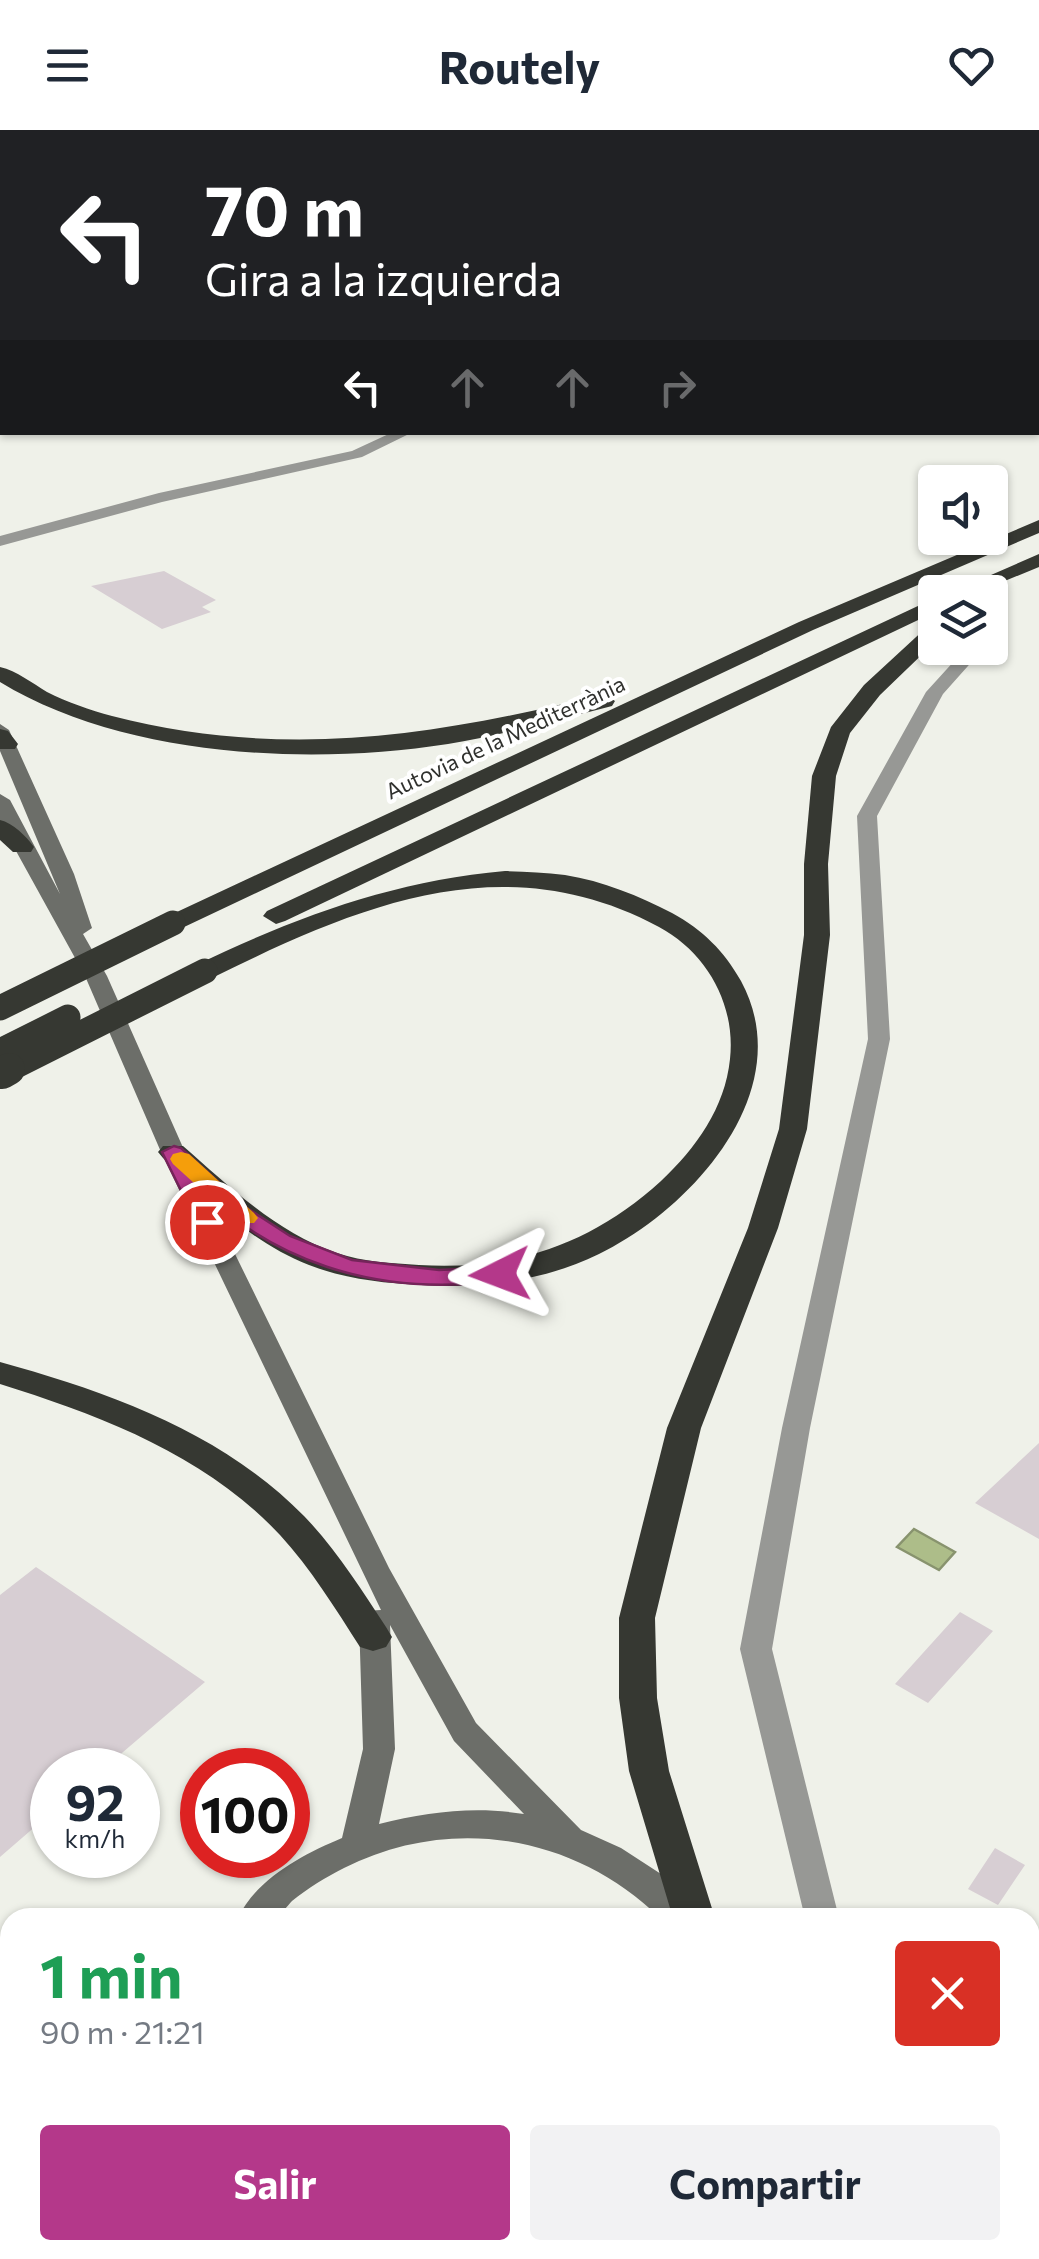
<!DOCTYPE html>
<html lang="es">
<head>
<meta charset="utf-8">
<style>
  body { margin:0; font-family:Commissioner,sans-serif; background:#f2f2f3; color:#1f2937; height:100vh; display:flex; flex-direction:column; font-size:38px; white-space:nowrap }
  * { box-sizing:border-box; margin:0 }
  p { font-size:32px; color:#747a83 }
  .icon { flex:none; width:55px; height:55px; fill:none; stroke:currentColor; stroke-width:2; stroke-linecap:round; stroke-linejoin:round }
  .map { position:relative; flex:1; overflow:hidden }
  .details { position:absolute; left:0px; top:1778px; width:1040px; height:352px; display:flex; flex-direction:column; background:#fff; border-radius:30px 30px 0 0; box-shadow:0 2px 8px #0004 }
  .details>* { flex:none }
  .guide { position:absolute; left:0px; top:0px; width:1040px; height:305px; box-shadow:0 2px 8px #0004; background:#202124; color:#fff; overflow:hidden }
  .controls { position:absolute; left:918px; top:335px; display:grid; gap:20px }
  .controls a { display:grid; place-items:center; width:90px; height:90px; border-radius:10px; background:#fff; box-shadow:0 2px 8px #0004; font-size:50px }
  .speed { position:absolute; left:30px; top:1618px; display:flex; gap:20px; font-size:50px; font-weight:700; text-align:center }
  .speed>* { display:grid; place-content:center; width:130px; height:130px; border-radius:50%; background:#fff; box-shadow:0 2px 8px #0004; line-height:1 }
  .speed small { font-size:25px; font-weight:400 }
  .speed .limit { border:15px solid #d22; background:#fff; color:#111 }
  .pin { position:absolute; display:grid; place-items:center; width:85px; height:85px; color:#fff; margin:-42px; border:5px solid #fff; border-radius:50%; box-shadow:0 2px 10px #0007 }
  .me { position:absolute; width:110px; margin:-55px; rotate:267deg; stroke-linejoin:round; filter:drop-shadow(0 0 8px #0008) }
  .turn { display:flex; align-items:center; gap:35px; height:210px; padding:0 40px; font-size:45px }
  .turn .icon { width:130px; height:130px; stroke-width:2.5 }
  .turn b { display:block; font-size:70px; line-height:85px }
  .lanes { display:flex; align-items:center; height:95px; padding:0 40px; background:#0003; justify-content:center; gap:50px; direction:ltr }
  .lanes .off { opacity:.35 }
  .round { display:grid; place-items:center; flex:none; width:105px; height:105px; border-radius:10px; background:#f2f2f3 }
  .head { display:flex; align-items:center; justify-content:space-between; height:170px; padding:0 40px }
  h1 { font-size:60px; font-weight:700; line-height:75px; color:#1e9e55 }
  .cta { display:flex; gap:20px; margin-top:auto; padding:20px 40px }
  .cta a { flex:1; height:115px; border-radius:10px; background:#b4388a; color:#fff; font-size:40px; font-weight:700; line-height:115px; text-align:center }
  .cta a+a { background:#f2f2f3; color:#1f2937 }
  header { display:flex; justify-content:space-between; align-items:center; height:130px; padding:0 40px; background:#fff; font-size:45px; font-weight:700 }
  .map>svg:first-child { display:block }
  .water { fill:#adbd89; stroke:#88936e; stroke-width:2.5 }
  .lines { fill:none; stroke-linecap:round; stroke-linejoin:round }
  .canal { fill:#adbd89; fill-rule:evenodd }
  .building { fill:#d7ced3 }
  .lane { fill:#979895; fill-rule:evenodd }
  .street { fill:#979895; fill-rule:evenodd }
  .secondary { fill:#6c6e69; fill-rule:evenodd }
  .highway { fill:#363832; fill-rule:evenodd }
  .highway-bridge-far1 { stroke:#363832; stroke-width:25 }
  .highway-bridge { stroke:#363832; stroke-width:32 }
  .route { fill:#b4388a; stroke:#75245a; stroke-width:2.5 }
  .slow { fill:#f59e0b }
  .labels { text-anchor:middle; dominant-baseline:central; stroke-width:8; stroke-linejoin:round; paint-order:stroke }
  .far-street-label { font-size:22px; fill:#30312e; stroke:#fff }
</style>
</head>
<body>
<header><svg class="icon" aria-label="menu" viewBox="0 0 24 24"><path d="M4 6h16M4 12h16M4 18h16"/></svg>Routely<svg class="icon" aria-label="heart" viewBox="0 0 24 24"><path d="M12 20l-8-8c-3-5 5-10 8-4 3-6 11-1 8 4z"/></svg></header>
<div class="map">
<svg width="1039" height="2129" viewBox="0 0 1039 2129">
  <rect width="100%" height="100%" fill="#eff1e9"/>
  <path class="water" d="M 914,1399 L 955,1422 L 939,1440 L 897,1417 Z"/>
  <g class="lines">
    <path class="canal" d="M 0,174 L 2,174 L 2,188 L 0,188 Z"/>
  </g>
  <path class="building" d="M 164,441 L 216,470 L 202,477 L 211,482 L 162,499 L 91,456 Z
    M 1039,1313 L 1039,1409 L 975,1373 Z
    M 36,1437 L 205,1552 L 102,1640 L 52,1640 L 52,1682 L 0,1727 L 0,1465 Z
    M 960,1482 L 993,1501 L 928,1573 L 895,1554 Z
    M 995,1718 L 1025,1735 L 998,1775 L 968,1759 Z"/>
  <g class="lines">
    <path class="lane" d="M 2,137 L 2,145 L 0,146 L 0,138 Z"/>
    <path class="street" d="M 1038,281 L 1039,281 L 1039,289 L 1038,289 Z
      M 393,302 L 413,302 L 362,327 L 162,372 L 0,416 L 0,406 L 159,363 L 352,321 Z
      M 966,518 L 984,518 L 943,564 L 877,686 L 890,909 L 810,1298 L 772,1519 L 839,1788 L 805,1788 L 740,1519 L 782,1298 L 868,909 L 857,686 L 926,562 Z
      M 10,2012 L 10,2048 L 0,2049 L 0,2013 Z
      M 893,2120 L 933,2120 L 936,2129 L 896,2129 Z"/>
    <path class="secondary" d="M 0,594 L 9,600 L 74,744 L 92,798 L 83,804 L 107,846 L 185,1022 L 389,1438 L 476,1593 L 581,1700 L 621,1718 L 661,1744 L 696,1777 L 701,1788 L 660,1788 C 575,1705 451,1684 344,1738 C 326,1747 308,1758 292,1771 C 288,1775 281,1785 276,1787 C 267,1791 248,1788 238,1788 C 257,1748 304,1724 342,1708 L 363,1619 L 359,1489 L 363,1481 L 381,1480 L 161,1022 L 85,846 L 0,692 L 0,664 L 10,670 L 60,764 L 0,621 ZM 390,1495 L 454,1611 L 524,1684 C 474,1676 428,1682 379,1694 L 395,1619 Z
      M 269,2120 L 316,2120 L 320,2129 L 273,2129 Z
      M 607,2120 L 656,2120 L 652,2129 L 603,2129 Z
      M 728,2120 L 768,2120 L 771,2129 L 731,2129 Z"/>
    <path class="highway" d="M 1039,390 L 1039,403 L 813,500 L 182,798 L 173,801 L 160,793 L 164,788 L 799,492 Z
      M 1039,424 L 1039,437 L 978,462 L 952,462 Z
      M 935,468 L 935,482 L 285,791 L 276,794 L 263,786 L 267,781 Z
      M 935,494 L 935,512 L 880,565 L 850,603 L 836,646 L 828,734 L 830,805 L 807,999 L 778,1098 L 701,1298 L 655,1488 L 657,1568 L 669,1641 L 715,1788 L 673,1788 L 629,1641 L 619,1568 L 619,1488 L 667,1298 L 748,1098 L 779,999 L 804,805 L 804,734 L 812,646 L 831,597 L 864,555 L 928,496 Z
      M 0,537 C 17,541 32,553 47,562 C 67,572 90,580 112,586 C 284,630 436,606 604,564 L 615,571 L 612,576 C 557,590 503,605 448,614 C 308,636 123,627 0,552 Z
      M 0,599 L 8,601 L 18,614 L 15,619 L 0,619 Z
      M 0,690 C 13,693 26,706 34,717 L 31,722 L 13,722 L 0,710 Z
      M 505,741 C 525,742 545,742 565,745 C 603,751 639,766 672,783 C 703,800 724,821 741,851 C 800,960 692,1079 599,1124 C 544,1151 481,1159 421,1155 C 382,1153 345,1149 309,1135 C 252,1113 208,1069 163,1028 L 158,1022 L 163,1016 L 183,1016 C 230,1057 277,1103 337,1123 C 364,1132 391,1133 419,1135 C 513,1141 592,1114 661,1051 C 696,1018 725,978 730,929 C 736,874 706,822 659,797 C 504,714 360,775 214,847 L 205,849 L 192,841 L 196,835 C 296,787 393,751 505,741 Z
      M 0,1232 C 109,1262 223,1303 304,1386 C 336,1419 361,1459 386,1497 L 392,1507 L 386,1517 L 373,1521 L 360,1517 C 335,1478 311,1439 280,1405 C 205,1325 102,1286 0,1254 Z"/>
    <path class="highway-bridge-far1" d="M 0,878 L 173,793
      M 4,919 L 68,887
      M 4,942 L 205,841"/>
    <path class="highway-bridge" d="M 2,943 L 9,939"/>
  </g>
  <path class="route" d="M 174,1016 L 181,1018 L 247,1078 L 290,1106 L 352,1130 L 439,1140 L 500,1137 L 511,1144 C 502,1156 483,1153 468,1154 C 370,1160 277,1132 205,1064 L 219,1092 L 207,1099 L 199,1097 L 162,1022 Z"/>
  <path class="slow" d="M 181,1022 L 189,1024 L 254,1083 L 258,1088 L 254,1093 L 238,1093 L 173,1034 L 170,1029 L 173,1024 Z"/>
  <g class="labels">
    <g class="far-street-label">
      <text transform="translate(505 607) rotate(-25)">Autovia de la Mediterrània</text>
    </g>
  </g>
</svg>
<div class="controls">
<a><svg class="icon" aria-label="sound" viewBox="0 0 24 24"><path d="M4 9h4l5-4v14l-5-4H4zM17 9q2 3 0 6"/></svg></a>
<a><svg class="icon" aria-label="layers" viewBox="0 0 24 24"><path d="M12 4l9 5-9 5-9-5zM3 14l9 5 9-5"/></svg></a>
</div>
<div class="speed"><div>92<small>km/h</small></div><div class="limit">100</div></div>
<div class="pin" style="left:207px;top:1092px;background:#d93025"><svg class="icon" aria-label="arrive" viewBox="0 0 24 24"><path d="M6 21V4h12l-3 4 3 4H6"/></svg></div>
<svg class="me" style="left:500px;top:1144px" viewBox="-20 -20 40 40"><path d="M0-17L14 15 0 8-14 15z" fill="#b4388a" stroke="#fff" stroke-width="4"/></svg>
<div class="guide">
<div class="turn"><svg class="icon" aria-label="left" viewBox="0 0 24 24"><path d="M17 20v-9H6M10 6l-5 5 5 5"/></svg><div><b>70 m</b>Gira a la izquierda</div></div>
<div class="lanes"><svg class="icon" aria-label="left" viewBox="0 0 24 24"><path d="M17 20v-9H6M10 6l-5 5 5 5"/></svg><svg class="icon off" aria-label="ahead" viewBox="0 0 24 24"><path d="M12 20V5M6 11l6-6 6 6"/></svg><svg class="icon off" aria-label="ahead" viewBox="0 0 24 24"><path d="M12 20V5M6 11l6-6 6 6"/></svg><svg class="icon off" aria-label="right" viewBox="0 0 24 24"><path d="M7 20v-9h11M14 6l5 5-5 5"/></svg></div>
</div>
<section class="details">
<div class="head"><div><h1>1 min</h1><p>90 m · 21:21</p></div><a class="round" style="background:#d93025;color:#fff"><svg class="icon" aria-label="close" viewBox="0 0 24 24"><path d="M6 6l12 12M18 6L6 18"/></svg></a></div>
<div class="cta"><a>Salir</a><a>Compartir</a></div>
</section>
</div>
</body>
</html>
